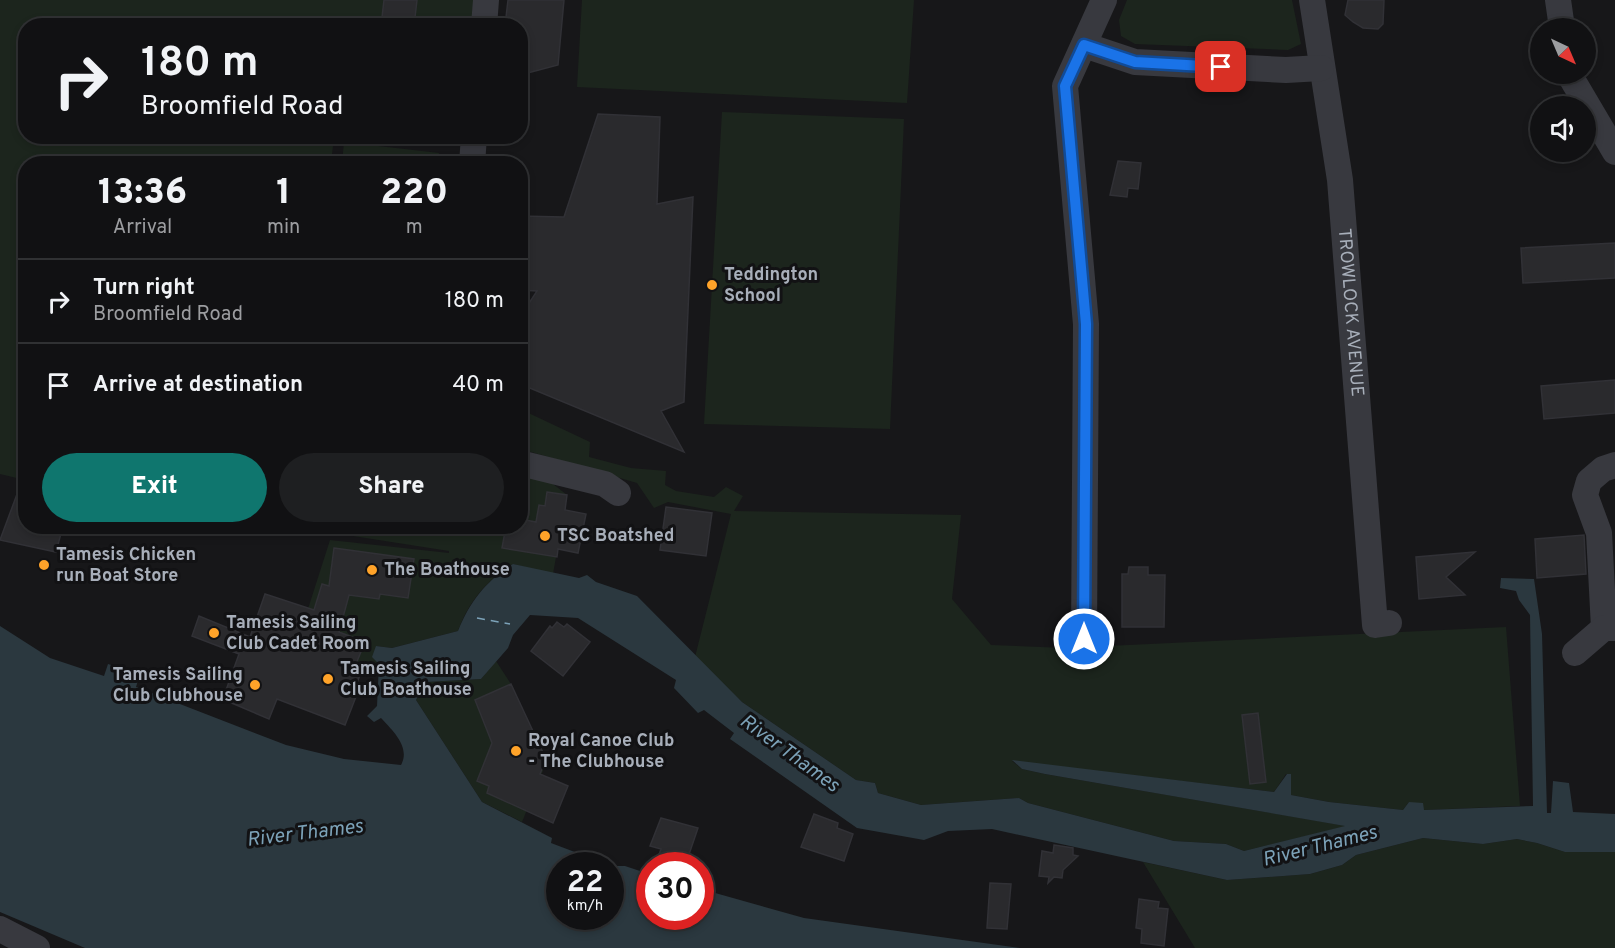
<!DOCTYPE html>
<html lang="en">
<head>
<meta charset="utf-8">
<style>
  body { margin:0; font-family:Overpass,sans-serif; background:#1e1f21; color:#f1f3f6; height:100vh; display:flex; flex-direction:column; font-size:22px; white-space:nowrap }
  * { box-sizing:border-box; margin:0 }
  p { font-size:20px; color:#9c9da0 }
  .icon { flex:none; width:33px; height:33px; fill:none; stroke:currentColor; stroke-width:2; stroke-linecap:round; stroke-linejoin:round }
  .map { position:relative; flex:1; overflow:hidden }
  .sheet { position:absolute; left:18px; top:156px; width:510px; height:378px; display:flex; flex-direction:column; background:#111113; border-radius:24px; box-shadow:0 3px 9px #0003,0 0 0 2px #303133 }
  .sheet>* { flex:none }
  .banner { position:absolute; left:18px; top:18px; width:510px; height:126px; border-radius:24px; box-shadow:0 3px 9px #0003,0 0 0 2px #303133; background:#111113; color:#f1f3f6; overflow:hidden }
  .needle { width:39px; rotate:136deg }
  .tools { position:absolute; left:1530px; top:18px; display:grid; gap:12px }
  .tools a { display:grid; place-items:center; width:66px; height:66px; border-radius:50%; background:#111113; box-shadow:0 3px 9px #0003,0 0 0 2px #303133; font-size:30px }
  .speed { position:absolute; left:546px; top:852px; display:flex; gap:12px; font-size:30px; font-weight:700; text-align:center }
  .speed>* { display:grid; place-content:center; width:78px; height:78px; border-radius:50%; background:#111113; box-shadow:0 3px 9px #0003,0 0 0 2px #303133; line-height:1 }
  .speed small { font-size:15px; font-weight:400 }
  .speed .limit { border:9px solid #d22; background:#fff; color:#111 }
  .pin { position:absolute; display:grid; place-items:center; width:51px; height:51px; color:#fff; margin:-26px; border-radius:12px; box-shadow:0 3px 9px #0006 }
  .me { position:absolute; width:66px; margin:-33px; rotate:0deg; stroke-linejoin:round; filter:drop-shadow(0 0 4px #0008) }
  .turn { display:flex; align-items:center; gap:21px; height:126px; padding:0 24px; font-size:27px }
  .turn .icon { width:78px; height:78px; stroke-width:2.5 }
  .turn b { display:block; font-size:42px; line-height:51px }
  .eta { display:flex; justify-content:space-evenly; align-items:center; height:102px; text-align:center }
  .eta b { font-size:36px; font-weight:800; line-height:42px }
  .primary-button { display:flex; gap:12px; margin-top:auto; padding:12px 24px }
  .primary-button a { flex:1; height:69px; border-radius:36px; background:#0f766e; color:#fff; font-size:24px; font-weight:800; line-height:69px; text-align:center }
  .primary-button a+a { background:#1e1f21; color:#f1f3f6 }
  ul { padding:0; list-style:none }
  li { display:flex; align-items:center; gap:18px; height:84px; padding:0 24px; border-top:2px solid #303133 }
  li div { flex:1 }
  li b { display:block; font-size:22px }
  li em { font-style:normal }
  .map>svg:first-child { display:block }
  .green { fill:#1c251d }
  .water { fill:#2b383f }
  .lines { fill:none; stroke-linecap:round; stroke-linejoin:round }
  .ferry { stroke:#7ca2b8; stroke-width:1.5; stroke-dasharray:8 6; stroke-linecap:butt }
  .building { fill:#2a2a2d; stroke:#313136; stroke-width:1.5 }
  .minor { stroke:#38393f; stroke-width:26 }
  .route-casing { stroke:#114b97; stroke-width:15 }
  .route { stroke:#1a73e8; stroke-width:10 }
  .poi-dot { fill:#ffa329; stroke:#121214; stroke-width:2 }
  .labels { text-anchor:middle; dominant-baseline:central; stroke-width:6; stroke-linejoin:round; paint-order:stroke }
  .poi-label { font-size:18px; font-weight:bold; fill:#a8afba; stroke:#121214; text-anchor:start }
  .street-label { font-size:18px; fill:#a8afba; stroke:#121214 }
  .water-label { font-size:20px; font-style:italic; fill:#7ca2b8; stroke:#121214 }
</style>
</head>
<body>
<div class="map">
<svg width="1615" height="948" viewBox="0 0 1615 948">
  <rect width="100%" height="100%" fill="#171719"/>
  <path class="green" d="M 0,0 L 474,0 L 471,25 L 26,26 L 26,136 L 334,137 L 331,163 L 26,164 L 25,480 L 0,474 Z
    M 582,0 L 914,0 L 907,103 L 577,87 Z
    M 1127,0 L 1292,0 L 1301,44 L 1288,50 L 1135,44 L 1121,36 L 1119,20 Z
    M 722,112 L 904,119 L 890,429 L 704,424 Z
    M 371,137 L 441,136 L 441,137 L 440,144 Z
    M 344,142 L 439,153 L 437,163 L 342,163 Z
    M 520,409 L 590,442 L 589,457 L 631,468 L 666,471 L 665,485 L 676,491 L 714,497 L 726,487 L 743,496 L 734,511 L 961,515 L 952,599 L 991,645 L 1065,648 L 1506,627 L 1520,806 L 1424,810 L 1409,802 L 1403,810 L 1329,802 L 1291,795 L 1291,774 L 1286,774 L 1274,792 L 1012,761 L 1022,769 L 1045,774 L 1347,826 L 1244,851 L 1226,844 L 1174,841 L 1028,803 L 1019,798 L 921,805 L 878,793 L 875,783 L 856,780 L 742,702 L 695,657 L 731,514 L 668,502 L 654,508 L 637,483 L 521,449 Z
    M 521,469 L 548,480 L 567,495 L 553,574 L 513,564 C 486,581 469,601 458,631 L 392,648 L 376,646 L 379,663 L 363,666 L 356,664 L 299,637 L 330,540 L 449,553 L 449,551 L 334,533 L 342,527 L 520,526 Z
    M 496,661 L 511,684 L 547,761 L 522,822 L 482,802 L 416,700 L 426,682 L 481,679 Z
    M 1423,838 L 1483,844 L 1517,839 L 1537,843 L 1565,852 L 1615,852 L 1615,948 L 1195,948 L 1143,862 L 1227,880 L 1310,874 L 1342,865 L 1356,855 Z"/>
  <path class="water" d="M 513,564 L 579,578 L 587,575 L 596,582 L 637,596 L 742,702 L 856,780 L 875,783 L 878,793 L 921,805 L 1019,798 L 1028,803 L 1174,841 L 1226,844 L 1244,851 L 1345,826 L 1045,774 L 1022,769 L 1012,760 L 1274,792 L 1287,774 L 1291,774 L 1291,795 L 1329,802 L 1403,810 L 1409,802 L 1423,803 L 1424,810 L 1533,806 L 1530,615 L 1519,600 L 1516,591 L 1500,588 L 1501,578 L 1534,579 L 1542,634 L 1547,813 L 1551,813 L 1553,781 L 1569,783 L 1573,812 L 1615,814 L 1615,852 L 1565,852 L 1537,843 L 1517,839 L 1483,844 L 1423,838 L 1356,855 L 1342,865 L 1310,874 L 1227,880 L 992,829 L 948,831 L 924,840 L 857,828 L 730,739 L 734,733 L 704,710 L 698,713 L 674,688 L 676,680 L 578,618 L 530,615 L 513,635 L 508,648 L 481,679 L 426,682 L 416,700 L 482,802 L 552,838 L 551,843 L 609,865 L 560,866 L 560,916 L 610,916 L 611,866 L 625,866 L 649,874 L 650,916 L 700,916 L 701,889 L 804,918 L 1020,948 L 85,948 L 0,912 L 0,626 L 50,658 L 104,676 L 108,664 L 140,674 L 136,687 L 286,745 L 344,759 L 401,765 C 411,747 392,730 381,718 L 374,722 L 367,716 L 377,706 L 379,664 L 372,657 L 376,646 L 392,648 L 458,631 C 470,601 486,581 513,564 Z"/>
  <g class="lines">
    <path class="ferry" d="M 477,618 L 510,624"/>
  </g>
  <path class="building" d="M 384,0 L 417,0 L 414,26 L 381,26 Z
    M 508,0 L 564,0 L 558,65 L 520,75 L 520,26 L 505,26 Z
    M 1348,0 L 1384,0 L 1383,24 L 1378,29 L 1363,28 L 1353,22 L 1345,15 Z
    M 598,114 L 660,117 L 657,204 L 693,197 L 684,402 L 661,411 L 684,452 L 520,384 L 520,317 L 537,291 L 520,290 L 520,216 L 564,217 Z
    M 1118,161 L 1141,163 L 1138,189 L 1128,188 L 1127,197 L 1110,195 Z
    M 1615,243 L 1615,278 L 1523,283 L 1521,248 Z
    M 1615,380 L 1615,413 L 1544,419 L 1541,386 Z
    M 23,478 L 26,479 L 26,526 L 63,526 L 56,552 L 0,540 Z
    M 547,492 L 567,495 L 565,510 L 586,514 L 578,553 L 558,549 L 557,557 L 502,548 L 506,526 L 520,526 L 520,519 L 536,522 L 539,505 L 545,506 Z
    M 666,507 L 712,513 L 706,556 L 660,550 Z
    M 1584,535 L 1586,574 L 1537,578 L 1535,539 Z
    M 334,548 L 414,559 L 408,598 L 380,594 L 379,599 L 349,595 L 339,632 L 365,642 L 356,664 L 363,666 L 354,692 L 357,694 L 345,725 L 277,699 L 269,719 L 227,701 L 230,694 L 225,693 L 239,654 L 192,636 L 199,616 L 250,637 L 265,594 L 314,610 L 322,584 L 329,586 Z
    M 1475,552 L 1446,577 L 1465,595 L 1419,599 L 1416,557 Z
    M 1129,567 L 1148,567 L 1148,575 L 1165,575 L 1164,627 L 1122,627 L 1122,574 L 1128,574 Z
    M 557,622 L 564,627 L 567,624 L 590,642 L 563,676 L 531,651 L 550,626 L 552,628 Z
    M 511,684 L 546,759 L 540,774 L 568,786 L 553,823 L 487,793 L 489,786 L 477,781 L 492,743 L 475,700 Z
    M 1258,713 L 1266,782 L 1250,784 L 1242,715 Z
    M 814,814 L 838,823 L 837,828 L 853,834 L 844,861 L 801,847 Z
    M 661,818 L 698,828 L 685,866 L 655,866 L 661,849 L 650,846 Z
    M 1054,845 L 1073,848 L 1073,855 L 1078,856 L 1063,870 L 1062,878 L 1054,877 L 1048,883 L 1049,877 L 1039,876 L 1042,851 L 1053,853 Z
    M 990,883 L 1011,884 L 1007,929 L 987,928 Z
    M 1139,899 L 1159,902 L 1158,908 L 1168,909 L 1164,946 L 1141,943 L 1142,929 L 1136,928 Z"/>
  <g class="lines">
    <g class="minor">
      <path id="s1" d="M 1312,0 L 1340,180 L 1375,625 L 1389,623"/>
      <path d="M 1558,0 L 1562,28"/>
      <path d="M 484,26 L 486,0"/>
      <path d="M 1084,45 L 1135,62 L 1286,70 L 1321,68"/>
      <path d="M 1569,74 L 1615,152"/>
      <path d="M 472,164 L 474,136"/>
      <path d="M 520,463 L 605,484 L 618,493"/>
      <path d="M 1604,628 L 1599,533 L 1585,495 L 1589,481 L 1603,469 L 1615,465"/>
      <path d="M 1084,639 L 1086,324 L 1065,86 L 1104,0"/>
      <path d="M 1575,653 L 1604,628 L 1615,628"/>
      <path d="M 0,929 L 37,948"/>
    </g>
  </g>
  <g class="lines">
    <defs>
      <path id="route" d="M 1084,639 L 1086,324 L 1065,86 L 1084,45 L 1135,62 L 1221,67"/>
    </defs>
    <use href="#route" class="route-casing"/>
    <use href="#route" class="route"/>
  </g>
  <g class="poi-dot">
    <circle cx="712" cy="285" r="6"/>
    <circle cx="545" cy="536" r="6"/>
    <circle cx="44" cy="565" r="6"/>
    <circle cx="372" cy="570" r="6"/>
    <circle cx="214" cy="633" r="6"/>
    <circle cx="328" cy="679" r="6"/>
    <circle cx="255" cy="685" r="6"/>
    <circle cx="516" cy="751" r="6"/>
  </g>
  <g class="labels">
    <g class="poi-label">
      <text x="724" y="275">Teddington<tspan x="724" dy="21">School</tspan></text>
      <text x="557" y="536">TSC Boatshed</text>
      <text x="56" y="555">Tamesis Chicken<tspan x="56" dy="21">run Boat Store</tspan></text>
      <text x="384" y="570">The Boathouse</text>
      <text x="226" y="623">Tamesis Sailing<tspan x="226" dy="21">Club Cadet Room</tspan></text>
      <text x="340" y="669">Tamesis Sailing<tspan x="340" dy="21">Club Boathouse</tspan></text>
      <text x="243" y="675" text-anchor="end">Tamesis Sailing<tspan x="243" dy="21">Club Clubhouse</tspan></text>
      <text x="528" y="741">Royal Canoe Club<tspan x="528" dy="21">- The Clubhouse</tspan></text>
    </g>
    <g class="street-label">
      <text stroke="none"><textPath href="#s1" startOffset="315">TROWLOCK AVENUE</textPath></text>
    </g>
    <g class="water-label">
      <text transform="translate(789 754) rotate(36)">River Thames</text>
      <text transform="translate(305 834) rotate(-7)">River Thames</text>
      <text transform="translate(1320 847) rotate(-14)">River Thames</text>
    </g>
  </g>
</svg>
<div class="tools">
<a><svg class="needle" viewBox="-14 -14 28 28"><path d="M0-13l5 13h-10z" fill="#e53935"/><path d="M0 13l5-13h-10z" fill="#9c9da0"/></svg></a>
<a><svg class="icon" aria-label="sound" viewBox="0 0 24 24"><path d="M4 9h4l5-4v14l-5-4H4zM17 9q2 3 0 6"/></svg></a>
</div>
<div class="speed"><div>22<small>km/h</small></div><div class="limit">30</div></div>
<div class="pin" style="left:1221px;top:67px;background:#d93025"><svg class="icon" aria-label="arrive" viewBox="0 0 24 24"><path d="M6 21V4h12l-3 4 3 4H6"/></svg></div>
<svg class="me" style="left:1084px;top:639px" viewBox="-20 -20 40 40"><circle r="17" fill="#1a73e8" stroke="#fff" stroke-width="3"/><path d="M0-11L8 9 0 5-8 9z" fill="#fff"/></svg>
<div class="banner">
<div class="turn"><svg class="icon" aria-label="right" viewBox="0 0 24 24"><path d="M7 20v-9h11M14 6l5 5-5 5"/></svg><div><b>180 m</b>Broomfield Road</div></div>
</div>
<section class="sheet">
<div class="eta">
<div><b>13:36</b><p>Arrival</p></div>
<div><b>1</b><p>min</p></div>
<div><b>220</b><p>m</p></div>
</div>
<ul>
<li><svg class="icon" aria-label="right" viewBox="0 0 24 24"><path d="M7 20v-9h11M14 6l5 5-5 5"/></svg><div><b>Turn right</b><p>Broomfield Road</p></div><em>180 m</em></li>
<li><svg class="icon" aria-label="arrive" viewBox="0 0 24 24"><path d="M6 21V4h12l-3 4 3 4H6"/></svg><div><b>Arrive at destination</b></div><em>40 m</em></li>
</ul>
<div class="primary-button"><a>Exit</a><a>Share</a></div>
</section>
</div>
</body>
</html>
